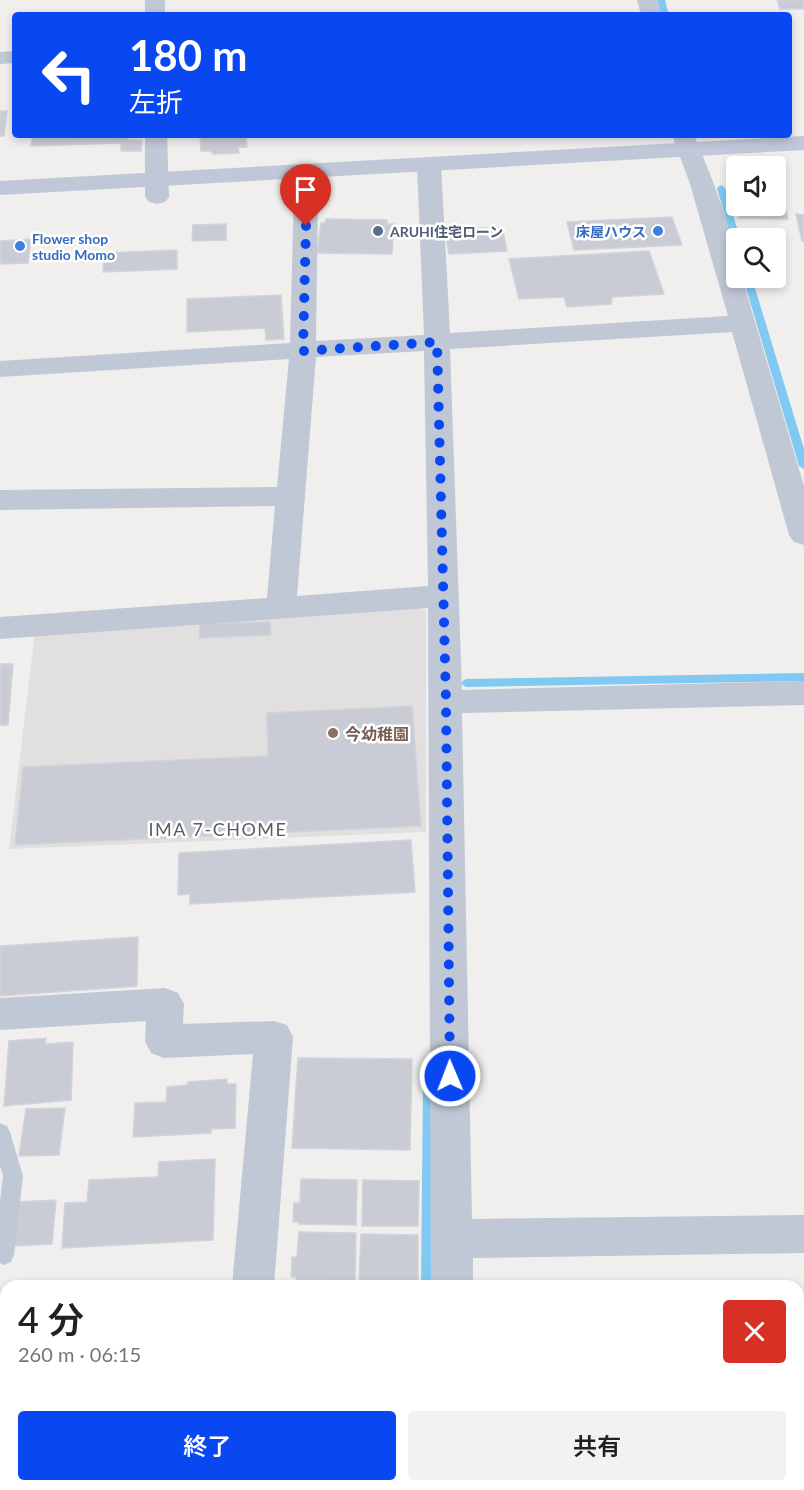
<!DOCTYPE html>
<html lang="ja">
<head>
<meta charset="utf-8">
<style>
  body { margin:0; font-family:Lato,"Noto Sans JP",sans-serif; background:#f2f2f2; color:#202124; height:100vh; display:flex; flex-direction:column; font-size:22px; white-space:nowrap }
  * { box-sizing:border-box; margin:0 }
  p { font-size:20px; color:#757577 }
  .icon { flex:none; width:33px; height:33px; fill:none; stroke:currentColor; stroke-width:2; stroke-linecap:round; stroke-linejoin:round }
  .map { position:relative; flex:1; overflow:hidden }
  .panel { position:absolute; left:0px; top:1280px; width:804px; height:212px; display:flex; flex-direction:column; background:#fff; border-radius:18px 18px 0 0; box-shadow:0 3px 9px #0003 }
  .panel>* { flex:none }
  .banner { position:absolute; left:12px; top:12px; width:780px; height:126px; border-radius:6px; box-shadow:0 3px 9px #0003; background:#0948f0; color:#fff; overflow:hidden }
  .fabs { position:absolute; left:726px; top:156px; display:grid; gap:12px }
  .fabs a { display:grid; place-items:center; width:60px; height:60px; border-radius:6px; background:#fff; box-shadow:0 3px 9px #0003; font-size:30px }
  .pin { position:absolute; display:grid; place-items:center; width:51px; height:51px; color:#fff; margin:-62px -26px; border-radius:50% 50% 50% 0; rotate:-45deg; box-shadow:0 0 6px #0007 }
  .pin .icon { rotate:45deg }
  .me { position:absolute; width:66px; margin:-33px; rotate:359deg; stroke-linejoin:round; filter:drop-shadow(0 0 4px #0008) }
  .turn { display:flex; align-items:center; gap:21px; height:126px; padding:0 18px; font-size:27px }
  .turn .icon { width:78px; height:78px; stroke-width:2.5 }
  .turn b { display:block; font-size:42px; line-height:51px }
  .round { display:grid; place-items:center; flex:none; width:63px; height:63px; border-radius:6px; background:#f2f2f2 }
  .summary { display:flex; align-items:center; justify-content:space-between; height:102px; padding:0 18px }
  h1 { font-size:36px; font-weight:600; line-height:45px }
  .primary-button { display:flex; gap:12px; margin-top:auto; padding:12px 18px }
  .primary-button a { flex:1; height:69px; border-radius:6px; background:#0948f0; color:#fff; font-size:24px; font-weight:600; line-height:69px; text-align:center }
  .primary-button a+a { background:#f2f2f2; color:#202124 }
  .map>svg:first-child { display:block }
  .education { fill:#e2dfe0 }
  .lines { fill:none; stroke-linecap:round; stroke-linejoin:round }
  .stream { fill:#81c9f3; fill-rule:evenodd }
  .building { fill:#c9ccd4; stroke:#d1d3da; stroke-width:1.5 }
  .lane { fill:#c0c7d5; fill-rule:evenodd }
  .street { fill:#c0c7d5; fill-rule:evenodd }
  .secondary { fill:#bfc7d9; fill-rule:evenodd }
  .route { stroke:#0948f0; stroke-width:10; stroke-dasharray:0 18 }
  .service-dot { fill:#5c6f8a; stroke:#fff; stroke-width:2 }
  .shop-dot { fill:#3f7fe0; stroke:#fff; stroke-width:2 }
  .education-dot { fill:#8d6e63; stroke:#fff; stroke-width:2 }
  .labels { text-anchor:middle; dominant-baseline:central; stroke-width:5; stroke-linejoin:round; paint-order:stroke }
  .far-service-label { font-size:14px; font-weight:bold; fill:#4e5e75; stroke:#fff; text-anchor:start }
  .far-shop-label { font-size:14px; font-weight:bold; fill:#366cbe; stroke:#fff; text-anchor:end }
  .education-label { font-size:16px; font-weight:bold; fill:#785e54; stroke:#fff; text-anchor:start }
  .neighbourhood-label { font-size:18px; letter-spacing:1.5px; fill:#5a5d64; stroke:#fff }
</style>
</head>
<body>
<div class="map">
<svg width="804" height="1490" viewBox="0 0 804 1490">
  <rect width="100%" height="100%" fill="#f1eeee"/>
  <path class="education" d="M 414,604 L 426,611 L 426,832 L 9,849 L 35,632 Z"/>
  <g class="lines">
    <path class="stream" d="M 657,0 L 665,0 L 669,15 L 661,15 Z
      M 721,185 L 725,188 L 740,238 L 736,238 L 736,244 L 732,241 L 717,188 Z
      M 743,278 L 752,278 L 804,449 L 804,469 L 799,466 Z
      M 804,673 L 804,681 L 466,687 L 460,683 L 466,679 Z
      M 430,1077 L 435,1079 L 437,1083 L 437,1286 L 421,1286 L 423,1083 L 425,1079 Z
      M 420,1485 L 436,1485 L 436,1490 L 420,1490 Z"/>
  </g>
  <path class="building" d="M 777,0 L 804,0 L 804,9 L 780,9 Z
    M 0,111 L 7,111 L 4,136 L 0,136 Z
    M 33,135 L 129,135 L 128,140 L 142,140 L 141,151 L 121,151 L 121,143 L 31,146 Z
    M 200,135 L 246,135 L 247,147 L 238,147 L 239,153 L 213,154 L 211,151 L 201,151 Z
    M 734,195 L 736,195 L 736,206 L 776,206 L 776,196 L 782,196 L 788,219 L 739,218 Z
    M 796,214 L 804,215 L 804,241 L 802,241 Z
    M 672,217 L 682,245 L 574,250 L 567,222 Z
    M 326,219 L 387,220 L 387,224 L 394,224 L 392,254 L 317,253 L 321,223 L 325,223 Z
    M 226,224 L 226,240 L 192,241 L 193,225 Z
    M 502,227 L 507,251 L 449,254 L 445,230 Z
    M 31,239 L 28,263 L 0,264 L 0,241 Z
    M 177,250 L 177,269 L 103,272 L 104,253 Z
    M 649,251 L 664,294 L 612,297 L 611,304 L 567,307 L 564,297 L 519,299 L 509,259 Z
    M 281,295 L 284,339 L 266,340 L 265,328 L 187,332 L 187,299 Z
    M 270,622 L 271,635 L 199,638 L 200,624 Z
    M 0,664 L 13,664 L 8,725 L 0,725 Z
    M 412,706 L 421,826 L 15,845 L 23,767 L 268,756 L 267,713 Z
    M 411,840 L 415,892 L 190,904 L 190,894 L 178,895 L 179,853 Z
    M 138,937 L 137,986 L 0,996 L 0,946 Z
    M 46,1038 L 45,1044 L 73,1042 L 71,1100 L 4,1106 L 9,1041 Z
    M 298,1058 L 412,1059 L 410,1150 L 292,1148 Z
    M 227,1079 L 227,1084 L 236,1084 L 235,1128 L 211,1129 L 211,1133 L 133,1137 L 135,1103 L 166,1102 L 167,1087 L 188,1085 L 188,1082 Z
    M 65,1108 L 59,1155 L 19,1156 L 26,1109 Z
    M 215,1159 L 213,1240 L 62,1248 L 65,1203 L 87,1202 L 89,1180 L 158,1177 L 159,1162 Z
    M 301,1179 L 357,1180 L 356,1225 L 299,1224 L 299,1222 L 293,1222 L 294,1203 L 300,1203 Z
    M 363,1180 L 419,1181 L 418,1226 L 362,1226 Z
    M 56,1200 L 52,1244 L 14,1246 L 18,1202 Z
    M 299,1232 L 356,1233 L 355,1281 L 296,1280 L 297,1277 L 291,1277 L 292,1257 L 297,1257 Z
    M 361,1234 L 418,1235 L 418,1282 L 359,1281 Z
    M 6,1440 L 6,1484 L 2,1484 Z"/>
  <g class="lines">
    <path class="lane" d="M 0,1123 L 7,1126 L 10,1132 L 23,1176 L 14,1255 L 11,1262 L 4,1265 L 0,1263 L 0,1201 L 3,1176 L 0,1166 Z"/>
    <path class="street" d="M 145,0 L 165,0 L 165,15 L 145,15 Z
      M 637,0 L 657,0 L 661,15 L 641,15 Z
      M 15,51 L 15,63 L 0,64 L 0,52 Z
      M 145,135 L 167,135 L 169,197 L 165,202 L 157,204 L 149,202 L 145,197 Z
      M 672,135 L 694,135 C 711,176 736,234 736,278 L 742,278 L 804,486 L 804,545 L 794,542 L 789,535 L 732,332 L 450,349 L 462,690 L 804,681 L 804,705 L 462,713 L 472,1219 L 804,1215 L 804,1253 L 473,1258 L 473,1286 L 431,1286 L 428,608 L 0,639 L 0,617 L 267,598 L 275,506 L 0,510 L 0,490 L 277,487 L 289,359 L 0,377 L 0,361 L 290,343 L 294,190 L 298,185 L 306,183 L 314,185 L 318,190 L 316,341 L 424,335 L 417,165 L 421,160 L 429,158 L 437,160 L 441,165 L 450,333 L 728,316 L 690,184 ZM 424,351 L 428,586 L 297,596 L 316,357 Z
      M 165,988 L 178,993 L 184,1004 L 183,1024 L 274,1021 L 287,1025 L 293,1037 L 274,1286 L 232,1286 L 253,1054 L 164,1058 L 151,1053 L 145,1041 L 146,1021 L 0,1030 L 0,998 Z
      M 213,1485 L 259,1485 L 258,1490 L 212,1490 Z
      M 431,1485 L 477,1485 L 477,1490 L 431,1490 Z"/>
    <path class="secondary" d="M 804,136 L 804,150 L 0,195 L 0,181 Z"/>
  </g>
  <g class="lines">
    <path class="route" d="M 306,226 L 303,351 L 437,342 L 446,702 L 450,1076"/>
  </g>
  <circle class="service-dot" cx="378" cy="231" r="6"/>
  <g class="shop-dot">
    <circle cx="658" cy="231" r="6"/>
    <circle cx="20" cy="246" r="6"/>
  </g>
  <circle class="education-dot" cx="333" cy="733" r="6"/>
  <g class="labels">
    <g class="far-service-label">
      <text x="390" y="231">ARUHI住宅ローン</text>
    </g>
    <g class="far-shop-label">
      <text x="646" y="231">床屋ハウス</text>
      <text x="32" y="238" text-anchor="start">Flower shop<tspan x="32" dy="16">studio Momo</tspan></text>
    </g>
    <g class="education-label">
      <text x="345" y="733">今幼稚園</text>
    </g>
    <g class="neighbourhood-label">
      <text x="218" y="829">IMA 7-CHOME</text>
    </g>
  </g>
</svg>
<div class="fabs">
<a><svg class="icon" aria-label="sound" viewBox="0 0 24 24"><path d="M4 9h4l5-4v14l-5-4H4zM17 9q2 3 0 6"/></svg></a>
<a><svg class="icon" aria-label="search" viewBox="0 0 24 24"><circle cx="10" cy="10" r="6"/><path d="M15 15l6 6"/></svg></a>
</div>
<div class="pin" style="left:306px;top:226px;background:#d93025"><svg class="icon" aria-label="arrive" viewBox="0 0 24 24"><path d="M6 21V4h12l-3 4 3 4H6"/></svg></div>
<svg class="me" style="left:450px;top:1076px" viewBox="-20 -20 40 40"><circle r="17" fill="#0948f0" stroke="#fff" stroke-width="3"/><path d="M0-11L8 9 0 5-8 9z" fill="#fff"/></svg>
<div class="banner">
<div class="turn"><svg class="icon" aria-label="left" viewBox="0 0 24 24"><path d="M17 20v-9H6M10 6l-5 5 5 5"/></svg><div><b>180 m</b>左折</div></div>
</div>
<section class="panel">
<div class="summary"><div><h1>4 分</h1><p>260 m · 06:15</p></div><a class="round" style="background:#d93025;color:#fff"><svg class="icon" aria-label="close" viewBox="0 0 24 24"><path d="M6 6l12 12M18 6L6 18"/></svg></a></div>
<div class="primary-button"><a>終了</a><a>共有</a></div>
</section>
</div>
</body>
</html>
